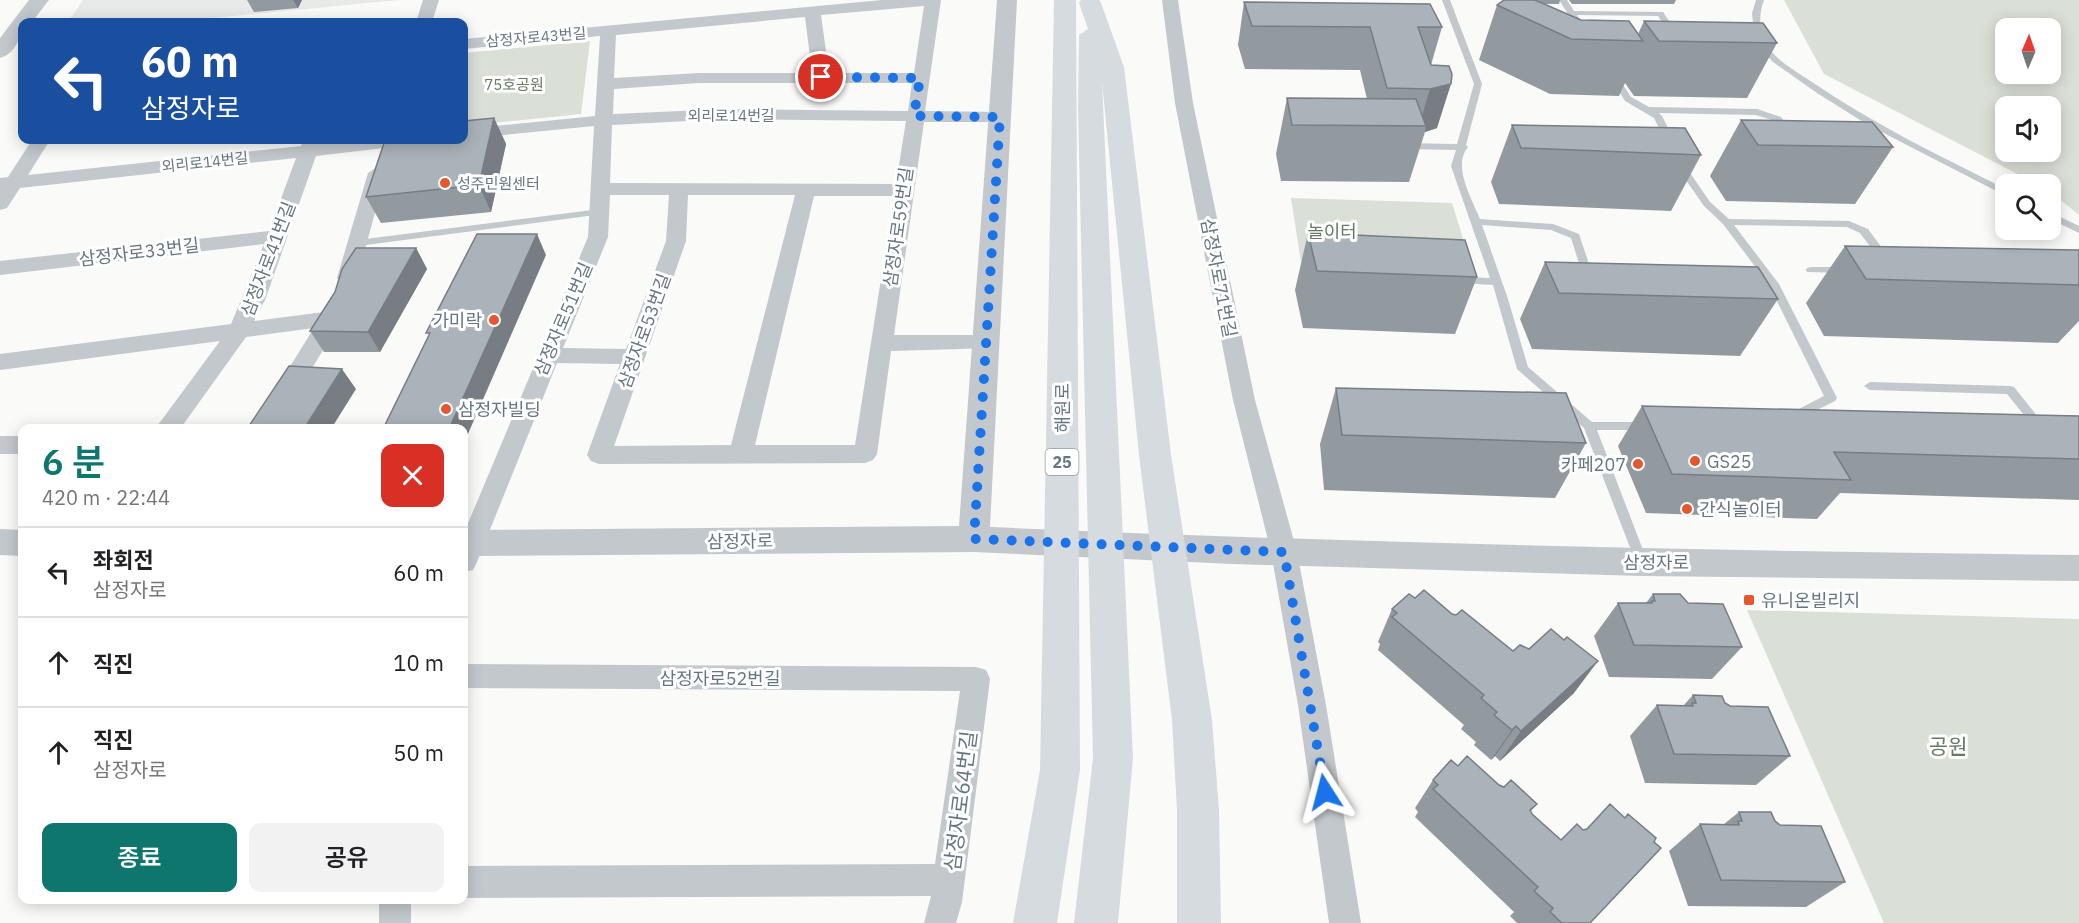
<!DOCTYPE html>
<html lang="ko">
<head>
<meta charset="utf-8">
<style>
  body { margin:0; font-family:"IBM Plex Sans","Noto Sans KR",sans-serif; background:#f2f2f2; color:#202124; height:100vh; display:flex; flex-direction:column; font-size:22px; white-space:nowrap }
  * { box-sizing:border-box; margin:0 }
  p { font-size:20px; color:#757577 }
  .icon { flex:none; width:33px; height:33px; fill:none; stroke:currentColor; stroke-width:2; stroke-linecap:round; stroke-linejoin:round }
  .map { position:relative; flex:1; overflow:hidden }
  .details { position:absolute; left:18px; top:424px; width:450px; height:480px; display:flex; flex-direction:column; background:#fff; border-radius:12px; box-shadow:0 3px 15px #0003 }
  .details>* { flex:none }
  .banner { position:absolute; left:18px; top:18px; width:450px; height:126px; border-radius:12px; box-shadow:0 3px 15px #0003; background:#1a4fa0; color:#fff; overflow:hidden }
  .needle { width:39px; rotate:2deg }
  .fabs { position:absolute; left:1995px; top:18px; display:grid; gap:12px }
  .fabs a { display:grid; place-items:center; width:66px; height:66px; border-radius:12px; background:#fff; box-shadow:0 3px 15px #0003; font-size:30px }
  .pin { position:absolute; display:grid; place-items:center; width:51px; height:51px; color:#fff; margin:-26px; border:3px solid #fff; border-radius:50%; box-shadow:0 2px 6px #0007 }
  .me { position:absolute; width:66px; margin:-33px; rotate:351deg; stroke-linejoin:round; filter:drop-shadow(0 0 4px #0008) }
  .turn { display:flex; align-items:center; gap:21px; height:126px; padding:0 24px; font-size:27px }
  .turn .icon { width:78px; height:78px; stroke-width:2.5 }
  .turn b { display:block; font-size:42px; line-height:51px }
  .round { display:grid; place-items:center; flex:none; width:63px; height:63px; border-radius:12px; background:#f2f2f2 }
  .summary { display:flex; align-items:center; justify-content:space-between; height:102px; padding:0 24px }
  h1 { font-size:36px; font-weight:600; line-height:45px; color:#0f766e }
  .button { display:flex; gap:12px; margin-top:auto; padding:12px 24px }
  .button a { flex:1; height:69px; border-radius:12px; background:#0f766e; color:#fff; font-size:24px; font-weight:600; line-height:69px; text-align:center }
  .button a+a { background:#f2f2f2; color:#202124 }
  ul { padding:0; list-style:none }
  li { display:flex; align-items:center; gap:18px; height:90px; padding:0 24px; border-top:2px solid #e0e0e0 }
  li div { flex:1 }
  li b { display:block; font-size:22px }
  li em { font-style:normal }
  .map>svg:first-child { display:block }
  .built { fill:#e8e9e9 }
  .green { fill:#dadfd7; fill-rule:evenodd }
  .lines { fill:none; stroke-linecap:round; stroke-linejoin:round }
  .service { fill:#c3c8cc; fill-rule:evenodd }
  .minor { fill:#c3c8cc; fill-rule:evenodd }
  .tertiary { fill:#c3c8cc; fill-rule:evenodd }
  .trunk { fill:#d6dbdf; fill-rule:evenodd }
  .wall { fill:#929a9f }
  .shaded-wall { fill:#777d82 }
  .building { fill:#aab3b9; stroke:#777d82; stroke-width:1.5 }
  .route { stroke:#1a73e8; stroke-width:10; stroke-dasharray:0 18 }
  .poi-dot { fill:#e4572e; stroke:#fff; stroke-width:2 }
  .labels { text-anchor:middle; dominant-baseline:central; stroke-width:6; stroke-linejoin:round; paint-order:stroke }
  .far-street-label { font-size:15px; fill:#657683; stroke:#fff }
  .far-park-label { font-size:15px; fill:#687a64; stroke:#fff }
  .far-poi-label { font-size:15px; fill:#657683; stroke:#fff; text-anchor:start }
  .shield { fill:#fff; stroke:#939fa8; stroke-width:1.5 }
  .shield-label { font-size:16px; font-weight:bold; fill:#657683 }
  .street-label { font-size:18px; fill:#657683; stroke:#fff }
  .park-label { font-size:18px; fill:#687a64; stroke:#fff }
  .poi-label { font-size:18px; fill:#657683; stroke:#fff; text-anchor:start }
  .near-park-label { font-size:21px; fill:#687a64; stroke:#fff }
  .near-street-label { font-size:21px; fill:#657683; stroke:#fff }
</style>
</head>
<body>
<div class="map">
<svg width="2079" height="923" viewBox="0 0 2079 923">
  <rect width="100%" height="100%" fill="#fafaf8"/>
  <path class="built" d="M 83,0 L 400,0 L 170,22 L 68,22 Z"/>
  <path class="green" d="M 1784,0 L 2079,0 L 2079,215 L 2051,192 L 2050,184 L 2037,184 L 1824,74 ZM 2006,28 L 2050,28 L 2050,74 L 2006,74 ZM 2050,106 L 2050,152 L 2006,152 L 2006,106 Z
    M 590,41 L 581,114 L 464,126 L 464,53 Z
    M 1291,198 L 1452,203 L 1472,267 L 1301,262 Z
    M 1747,610 L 2079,619 L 2079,923 L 1884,923 Z"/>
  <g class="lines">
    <path class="service" d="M 1442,0 L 1450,0 L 1482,84 L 1466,145 L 1468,147 C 1452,166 1472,199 1480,219 L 1553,224 L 1579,234 L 1594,279 L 1589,282 L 1584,279 L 1571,238 L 1551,230 L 1482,225 L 1508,299 L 1528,367 L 1592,422 L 1645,422 L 1651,426 L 1645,430 L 1597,430 L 1648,563 L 1647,567 L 1642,568 L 1637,567 L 1636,563 L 1584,428 L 1517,369 L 1493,285 L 1459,283 L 1454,280 L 1459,277 L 1490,278 L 1451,166 L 1456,150 L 1404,149 L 1399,146 L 1404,143 L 1457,144 L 1474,84 Z
      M 1559,0 L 1567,0 L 1574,11 L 1663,12 L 1678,34 L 1671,36 L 1658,16 L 1577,15 L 1586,29 L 1579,31 Z
      M 1756,0 L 1764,0 C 1757,18 1760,37 1772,52 C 1782,64 1799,73 1812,82 C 1873,124 1940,156 2006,189 L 2006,196 L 1868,125 L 1817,93 L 1773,62 L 1763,51 L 1754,33 L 1752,13 Z
      M 1613,73 L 1616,74 L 1631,97 L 1649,107 L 1757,109 L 1781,117 L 1793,133 L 1791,135 L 1785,135 L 1775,121 L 1756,115 L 1659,113 L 1662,116 L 1675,142 L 1670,145 L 1667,144 L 1654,118 L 1625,101 L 1609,76 Z
      M 1681,163 L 1684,164 L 1710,202 L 1729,219 L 1849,221 L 1868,229 L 1888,256 L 1888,260 L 1880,260 L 1860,233 L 1847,227 L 1734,225 L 1779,284 L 1837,398 L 1835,401 L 1799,419 L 1791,419 L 1789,416 L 1791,413 L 1824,396 L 1769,285 L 1723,224 L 1704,206 L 1676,166 Z
      M 600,209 L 603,210 L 603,214 L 358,246 L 353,243 L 358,240 Z
      M 2050,212 L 2079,226 L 2079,233 L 2050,219 Z
      M 1811,267 L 1846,267 L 1851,270 L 1846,273 L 1807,272 L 1806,270 L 1807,268 Z
      M 1870,382 L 2010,386 L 2014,387 L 2046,427 L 2044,430 L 2036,430 L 2007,394 L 1870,390 L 1864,386 Z"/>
    <path class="minor" d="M 423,0 L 439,0 L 432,22 L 416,22 Z
      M 882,0 L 941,0 L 925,111 L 1000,112 L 1009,117 L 1000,122 L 924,122 L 894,335 L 986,335 L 994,338 L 997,343 L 994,348 L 891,351 L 877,454 L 873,460 L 865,463 L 599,464 L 591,461 L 587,455 L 620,364 L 557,363 L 477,562 L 473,570 L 464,572 L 464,533 L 588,237 L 594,126 L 464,139 L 464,129 L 595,116 L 600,36 L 464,49 L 464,39 ZM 924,6 L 914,73 L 829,73 L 821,15 ZM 805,17 L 812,73 L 699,73 L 614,78 L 616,35 ZM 699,83 L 912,83 L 908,111 L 726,109 L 613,114 L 614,89 ZM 726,119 L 906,121 L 896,184 L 610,183 L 612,125 ZM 610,195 L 669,195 L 666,241 L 626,349 L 563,348 L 608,237 ZM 688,195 L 795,195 L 731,445 L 614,446 L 686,241 ZM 814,196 L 894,196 L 855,445 L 755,445 Z
      M 1162,0 L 1178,0 L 1193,103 L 1255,400 L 1297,552 L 1326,705 L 1361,923 L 1329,923 L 1298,705 L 1271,552 L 1233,400 L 1175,103 Z
      M 32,140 L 50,140 L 28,175 L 301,146 L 303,140 L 321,140 L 320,144 L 362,140 L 418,140 L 409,145 L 316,156 L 265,300 L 254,321 L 324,312 L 334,307 L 342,309 L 345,314 L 275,429 L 251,429 L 314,328 L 246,337 L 180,429 L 155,429 L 220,341 L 0,370 L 0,354 L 231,324 L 264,244 L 0,275 L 0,261 L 269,231 L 296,158 L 20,188 L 7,208 L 0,210 L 0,178 L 8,177 Z
      M 377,167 L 386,173 L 357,278 L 354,283 L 340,283 L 337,278 L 368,173 Z
      M 0,436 L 22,436 L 22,454 L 0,454 Z
      M 464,664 L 976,667 L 986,670 L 990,679 L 962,902 L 956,923 L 924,923 L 931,896 L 464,898 L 464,866 L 935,864 L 960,691 L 464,688 Z
      M 379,900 L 411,900 L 411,923 L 379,923 Z"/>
    <path class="tertiary" d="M 29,0 L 49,0 L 32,22 L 22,22 C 22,37 15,54 0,58 L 0,38 Z
      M 997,0 L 1017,0 L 990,527 C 1353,543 1716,551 2079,555 L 2079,581 L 1642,576 L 1233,564 L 974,552 L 464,556 L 464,530 L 959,526 Z
      M 0,529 L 22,530 L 22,556 L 0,555 Z"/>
    <path class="trunk" d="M 1054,0 L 1076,0 L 1080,770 L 1057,923 L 1013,923 L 1040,770 Z
      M 1081,0 L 1099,0 L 1101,3 L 1124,67 L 1171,455 L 1212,720 L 1219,810 L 1221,923 L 1177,923 L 1177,810 L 1172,720 L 1139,455 L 1102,82 L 1133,758 L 1118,923 L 1074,923 L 1093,758 L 1078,109 L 1079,35 L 1088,29 L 1079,3 Z"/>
  </g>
  <path class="wall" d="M 247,0 L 302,0 L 298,8 L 254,12 Z
    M 1504,0 L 1560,0 L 1559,4 L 1543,4 L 1581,20 L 1638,34 L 1644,21 L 1777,43 L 1747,98 L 1634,96 L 1625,83 L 1619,96 L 1550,94 L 1479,60 L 1497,5 Z
    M 1569,0 L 1676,0 L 1674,4 L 1572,4 Z
    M 1244,2 L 1442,27 L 1431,65 L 1437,128 L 1425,132 L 1409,182 L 1281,181 L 1276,154 L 1287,98 L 1367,99 L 1360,70 L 1245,69 L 1238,45 Z
    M 494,118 L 506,144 L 491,212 L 381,223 L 366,197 Z
    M 1741,120 L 1893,147 L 1855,204 L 1726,201 L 1710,176 Z
    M 1512,125 L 1701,155 L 1671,211 L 1499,204 L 1491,182 Z
    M 1308,233 L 1477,277 L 1455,334 L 1303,328 L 1295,290 Z
    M 1845,246 L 2079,250 L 2079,321 L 2058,343 L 1824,336 L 1806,303 Z
    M 416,248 L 427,269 L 380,352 L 324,352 L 310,331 Z
    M 1545,262 L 1778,299 L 1740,356 L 1532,349 L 1520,319 Z
    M 1336,388 L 1586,443 L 1555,498 L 1324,490 L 1320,444 Z
    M 1642,406 L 2079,416 L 2079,500 L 1840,493 L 1817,519 L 1646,513 L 1618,446 Z
    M 1653,594 L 1688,603 L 1742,647 L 1712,679 L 1609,677 L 1594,636 L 1618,603 L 1646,603 Z
    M 1415,598 L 1452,614 L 1513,651 L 1574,693 L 1500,761 L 1495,756 L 1491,760 L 1474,745 L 1476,742 L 1461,729 L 1464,725 L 1378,650 L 1380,644 L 1378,642 L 1392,609 Z
    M 1693,695 L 1725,703 L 1790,756 L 1756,785 L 1645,783 L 1630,736 L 1657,705 L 1683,706 Z
    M 1458,766 L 1499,785 L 1537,804 L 1531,811 L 1532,814 L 1561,840 L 1583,830 L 1625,817 L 1590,923 L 1517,923 L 1510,916 L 1514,912 L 1415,817 L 1418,812 L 1415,808 L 1433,780 Z
    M 1739,812 L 1775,821 L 1845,882 L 1806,907 L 1688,906 L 1669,851 L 1700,824 L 1724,824 Z"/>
  <path class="shaded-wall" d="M 293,0 L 302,0 L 298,8 Z
    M 1451,84 L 1437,128 L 1425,132 L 1426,126 L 1419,126 L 1430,89 Z
    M 494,118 L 506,144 L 491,212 L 479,185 Z
    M 537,234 L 546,255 L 464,443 L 464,429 L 449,429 Z
    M 416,248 L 427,269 L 380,352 L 368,332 Z
    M 342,369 L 356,389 L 331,429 L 304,429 Z
    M 1598,661 L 1574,693 L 1500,761 L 1521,731 Z
    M 1516,726 L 1495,756 L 1491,760 L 1512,730 Z"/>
  <path class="building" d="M 1504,0 L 1535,0 L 1581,20 L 1629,21 L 1643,41 L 1571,39 L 1497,5 Z
    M 1244,2 L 1430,4 L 1442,27 L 1418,27 L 1431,65 L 1449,66 L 1452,74 L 1451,84 L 1430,89 L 1387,88 L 1370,27 L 1252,26 Z
    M 1644,21 L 1763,23 L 1777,43 L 1659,41 Z
    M 1287,98 L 1416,99 L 1426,126 L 1292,125 Z
    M 494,118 L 479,185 L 366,197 L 385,140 L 464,140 L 464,121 Z
    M 1741,120 L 1872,122 L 1893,147 L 1758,145 Z
    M 1512,125 L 1685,128 L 1701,155 L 1521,148 Z
    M 1308,233 L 1465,240 L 1477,277 L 1317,271 Z
    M 477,234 L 537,234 L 449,429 L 383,429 L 430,333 L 426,333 Z
    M 1845,246 L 2079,250 L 2079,285 L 1866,279 Z
    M 356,248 L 416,248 L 368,332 L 310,331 L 335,292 L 342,269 Z
    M 1545,262 L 1758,267 L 1778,299 L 1559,293 Z
    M 289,366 L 342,369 L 304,429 L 247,429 Z
    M 1336,388 L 1566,393 L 1586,443 L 1342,435 Z
    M 1642,406 L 2079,416 L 2079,459 L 1834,452 L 1851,480 L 1672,474 Z
    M 1424,590 L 1452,614 L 1456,615 L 1462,610 L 1513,651 L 1520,645 L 1529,649 L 1551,629 L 1564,640 L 1567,637 L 1598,661 L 1521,731 L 1516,726 L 1512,730 L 1494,715 L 1497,712 L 1481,698 L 1484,695 L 1392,617 L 1397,613 L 1392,609 L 1409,594 L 1415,598 Z
    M 1653,594 L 1680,594 L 1688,603 L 1723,604 L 1742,647 L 1634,645 L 1618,603 L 1652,603 L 1652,601 L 1655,601 Z
    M 1693,695 L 1722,696 L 1725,703 L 1730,706 L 1768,707 L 1790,756 L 1674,754 L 1657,705 L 1693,706 L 1692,703 L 1696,703 Z
    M 1467,756 L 1499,785 L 1504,787 L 1511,780 L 1537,804 L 1530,810 L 1532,814 L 1561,840 L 1577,824 L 1583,830 L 1587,829 L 1610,804 L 1625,818 L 1628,814 L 1656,838 L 1654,842 L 1661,848 L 1590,923 L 1562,923 L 1550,912 L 1553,908 L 1534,891 L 1538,887 L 1433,789 L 1438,785 L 1433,780 L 1451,760 L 1458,766 Z
    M 1739,812 L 1771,812 L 1775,821 L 1780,825 L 1821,826 L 1845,882 L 1721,880 L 1700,824 L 1739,825 L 1738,821 L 1742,821 Z"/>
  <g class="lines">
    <path class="route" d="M 821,77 L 920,78 L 914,116 L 1000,117 L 974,539 L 1284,552 L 1325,792"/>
  </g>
  <g class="poi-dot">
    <circle cx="445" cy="183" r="6"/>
    <circle cx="494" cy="320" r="6"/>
    <circle cx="446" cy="409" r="6"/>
    <circle cx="1695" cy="461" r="6"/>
    <circle cx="1638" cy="464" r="6"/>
    <circle cx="1687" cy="509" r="6"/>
    <rect x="1743" y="594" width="12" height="12" rx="3"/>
  </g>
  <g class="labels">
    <g class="far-street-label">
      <text transform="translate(536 37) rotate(-5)">삼정자로43번길</text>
      <text x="731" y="115">외리로14번길</text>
      <text transform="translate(205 162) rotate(-6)">외리로14번길</text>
    </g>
    <g class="far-park-label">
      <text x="514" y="84">75호공원</text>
    </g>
    <g class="far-poi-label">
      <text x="457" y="183">성주민원센터</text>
    </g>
    <rect class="shield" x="1045.5" y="449" width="33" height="26" rx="4.5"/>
    <g class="shield-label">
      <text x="1062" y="462">25</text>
    </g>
    <g class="street-label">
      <text transform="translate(898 227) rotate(-82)">삼정자로59번길</text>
      <text transform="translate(139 252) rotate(-7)">삼정자로33번길</text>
      <text transform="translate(268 259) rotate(-69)">삼정자로41번길</text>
      <text transform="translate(1219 278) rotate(79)">삼정자로71번길</text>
      <text transform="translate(563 319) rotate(-67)">삼정자로51번길</text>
      <text transform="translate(644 331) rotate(-70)">삼정자로53번길</text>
      <text transform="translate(1062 408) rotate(-90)">해원로</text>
      <text transform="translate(740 541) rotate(-1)">삼정자로</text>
      <text x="1656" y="562">삼정자로</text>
      <text x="720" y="678">삼정자로52번길</text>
    </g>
    <g class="park-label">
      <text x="1332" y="231">놀이터</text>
    </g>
    <g class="poi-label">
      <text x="482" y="320" text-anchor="end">가미락</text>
      <text x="458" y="409">삼정자빌딩</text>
      <text x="1707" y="461">GS25</text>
      <text x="1626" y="464" text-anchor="end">카페207</text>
      <text x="1699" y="509">간식놀이터</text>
      <text x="1761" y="600">유니온빌리지</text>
    </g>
    <g class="near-park-label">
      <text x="1948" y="746">공원</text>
    </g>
    <g class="near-street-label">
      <text transform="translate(960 801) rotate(-83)">삼정자로64번길</text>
    </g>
  </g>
</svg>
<div class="fabs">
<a><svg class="needle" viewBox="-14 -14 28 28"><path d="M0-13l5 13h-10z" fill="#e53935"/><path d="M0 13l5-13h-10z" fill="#757577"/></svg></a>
<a><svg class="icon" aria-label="sound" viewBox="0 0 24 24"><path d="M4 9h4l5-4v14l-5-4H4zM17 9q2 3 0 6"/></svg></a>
<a><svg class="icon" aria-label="search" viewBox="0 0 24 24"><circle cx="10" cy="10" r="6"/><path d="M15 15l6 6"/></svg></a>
</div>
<div class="pin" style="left:821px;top:77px;background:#d93025"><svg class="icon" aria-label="arrive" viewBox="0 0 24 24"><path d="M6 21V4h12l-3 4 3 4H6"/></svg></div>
<svg class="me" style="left:1325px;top:792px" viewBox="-20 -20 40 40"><path d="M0-17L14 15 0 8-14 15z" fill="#1a73e8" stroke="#fff" stroke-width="4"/></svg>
<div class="banner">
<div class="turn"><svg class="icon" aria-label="left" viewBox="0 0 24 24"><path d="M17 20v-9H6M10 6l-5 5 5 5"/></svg><div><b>60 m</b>삼정자로</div></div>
</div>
<section class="details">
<div class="summary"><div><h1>6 분</h1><p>420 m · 22:44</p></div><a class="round" style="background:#d93025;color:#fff"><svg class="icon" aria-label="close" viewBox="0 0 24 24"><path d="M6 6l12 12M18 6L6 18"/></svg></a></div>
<ul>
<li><svg class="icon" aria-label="left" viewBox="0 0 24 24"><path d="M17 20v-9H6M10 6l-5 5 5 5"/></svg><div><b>좌회전</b><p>삼정자로</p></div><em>60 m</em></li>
<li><svg class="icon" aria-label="ahead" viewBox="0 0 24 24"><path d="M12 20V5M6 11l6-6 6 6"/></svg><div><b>직진</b></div><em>10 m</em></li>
<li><svg class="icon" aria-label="ahead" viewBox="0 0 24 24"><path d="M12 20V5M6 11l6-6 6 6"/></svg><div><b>직진</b><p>삼정자로</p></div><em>50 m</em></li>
</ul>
<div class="button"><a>종료</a><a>공유</a></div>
</section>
</div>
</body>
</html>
